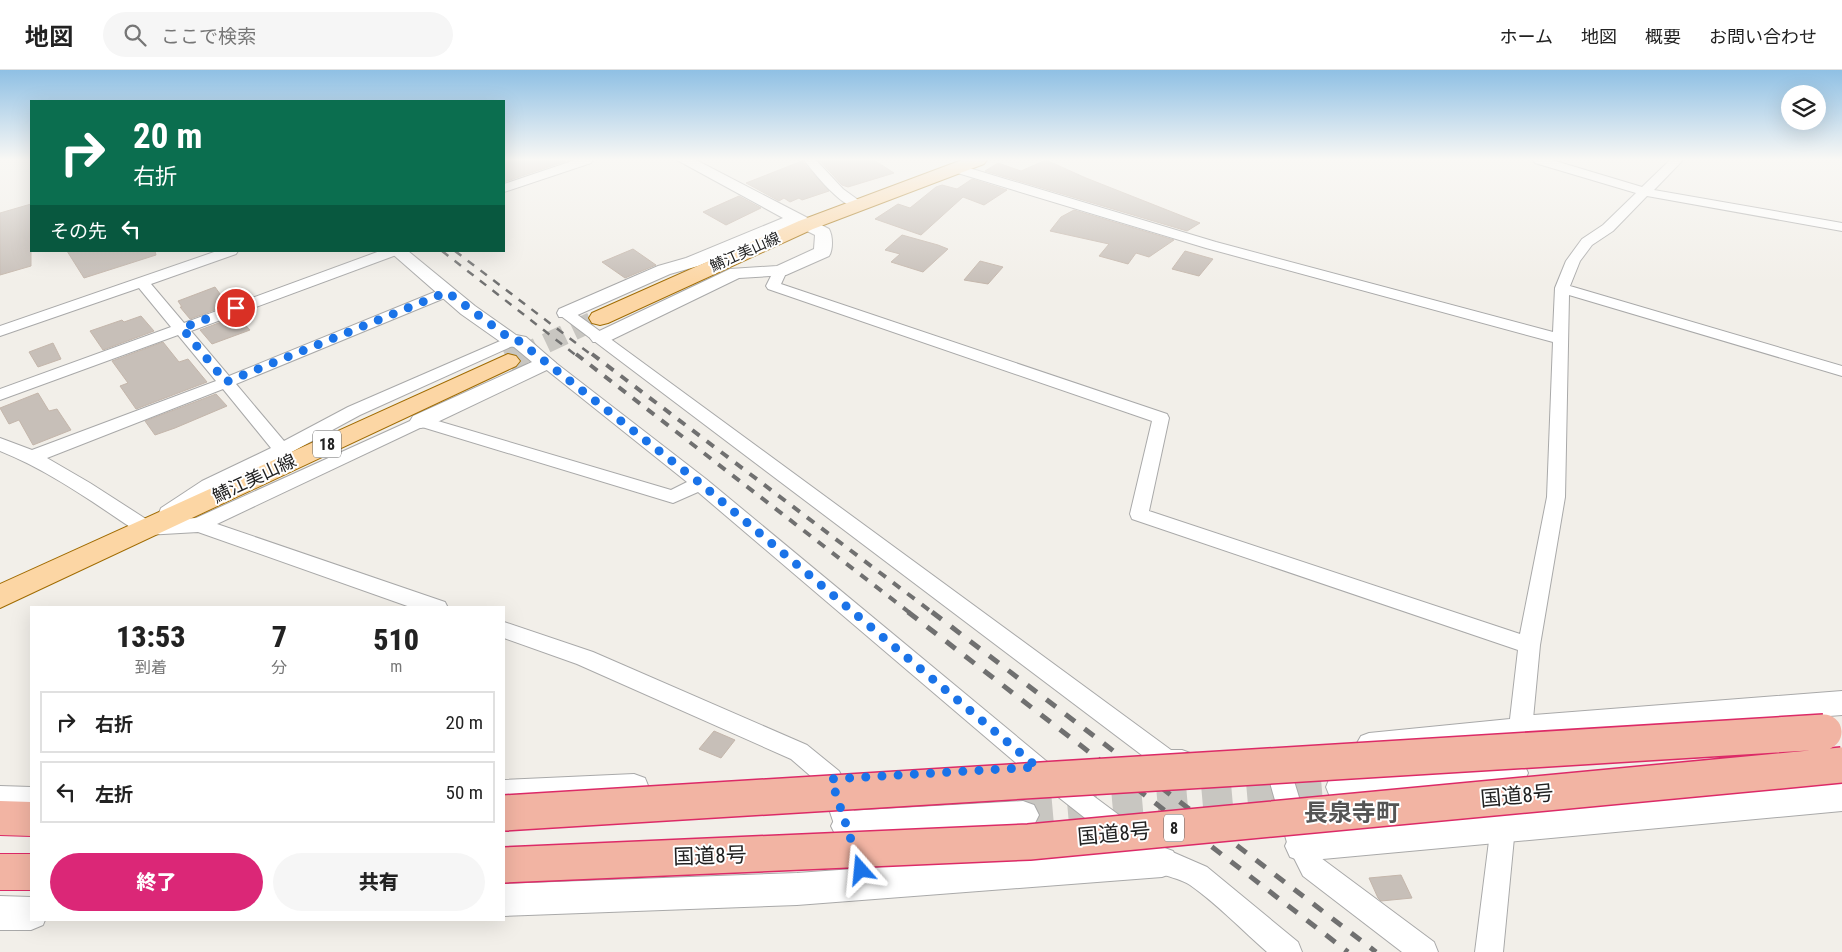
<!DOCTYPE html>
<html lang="ja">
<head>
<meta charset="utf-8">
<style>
  body { margin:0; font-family:"Roboto Condensed","Noto Sans JP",sans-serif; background:#f6f6f6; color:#222; height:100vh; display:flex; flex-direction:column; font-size:19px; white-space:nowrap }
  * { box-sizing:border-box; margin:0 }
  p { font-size:16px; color:#767676 }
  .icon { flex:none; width:28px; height:28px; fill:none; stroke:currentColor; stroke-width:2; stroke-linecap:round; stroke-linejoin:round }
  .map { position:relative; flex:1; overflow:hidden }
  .sheet { position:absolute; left:30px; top:536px; width:475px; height:315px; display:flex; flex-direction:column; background:#fff; border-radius:0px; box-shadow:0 5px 20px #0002 }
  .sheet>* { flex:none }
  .banner { position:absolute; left:30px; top:30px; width:475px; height:152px; border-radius:0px; box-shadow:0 5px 20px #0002; background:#0b6e4f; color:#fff; overflow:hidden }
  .tools { position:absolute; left:1781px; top:15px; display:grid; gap:10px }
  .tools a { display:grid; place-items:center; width:45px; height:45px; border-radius:50%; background:#fff; box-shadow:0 5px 20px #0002; font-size:25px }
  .pin { position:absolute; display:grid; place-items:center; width:42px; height:42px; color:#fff; margin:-21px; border:2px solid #fff; border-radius:50%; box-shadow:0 1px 5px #0007 }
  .me { position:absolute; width:55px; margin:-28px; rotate:342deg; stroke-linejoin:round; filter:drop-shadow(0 0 4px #0008) }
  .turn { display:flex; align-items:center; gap:18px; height:105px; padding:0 20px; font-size:22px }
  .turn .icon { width:65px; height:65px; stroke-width:2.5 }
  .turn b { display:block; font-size:35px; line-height:42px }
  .then { display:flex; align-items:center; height:48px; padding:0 20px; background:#0003; gap:10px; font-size:19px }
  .eta { display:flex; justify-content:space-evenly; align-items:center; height:85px; text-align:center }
  .eta b { font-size:30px; font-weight:800; line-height:35px }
  .primary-button { display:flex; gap:10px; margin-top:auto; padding:10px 20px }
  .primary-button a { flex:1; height:58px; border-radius:30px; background:#db2777; color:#fff; font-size:20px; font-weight:800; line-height:58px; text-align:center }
  .primary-button a+a { background:#f6f6f6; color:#222 }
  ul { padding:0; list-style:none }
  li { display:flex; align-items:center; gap:15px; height:62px; margin:0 10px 8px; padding:0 10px; border:2px solid #e0e0e0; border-radius:0px }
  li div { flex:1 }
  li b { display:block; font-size:19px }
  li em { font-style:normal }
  header { display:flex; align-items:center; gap:30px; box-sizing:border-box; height:70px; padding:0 25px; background:#fff; border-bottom:1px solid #e0e0e0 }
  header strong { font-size:24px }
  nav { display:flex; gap:28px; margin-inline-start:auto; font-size:18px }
  .search { width:350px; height:45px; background:#f6f6f6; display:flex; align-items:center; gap:12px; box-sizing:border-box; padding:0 18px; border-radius:28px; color:#767676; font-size:19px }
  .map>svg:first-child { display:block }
  .building { fill:#c7bfb8; stroke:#c4b6ab }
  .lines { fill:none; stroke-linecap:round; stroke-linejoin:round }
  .tertiary-tunnel { stroke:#c8c6c1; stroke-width:30; stroke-dasharray:30 15; stroke-linecap:butt }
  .primary-tunnel-far1 { stroke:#c8c6c1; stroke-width:20; stroke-dasharray:20 10; stroke-linecap:butt }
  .primary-tunnel { stroke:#c8c6c1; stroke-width:26; stroke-dasharray:26 13; stroke-linecap:butt }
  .minor-casing { stroke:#a9a9a9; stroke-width:2 }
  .tertiary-casing { stroke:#a9a9a9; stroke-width:2 }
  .primary-casing { stroke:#a06b00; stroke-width:2 }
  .trunk-casing { stroke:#dc2a67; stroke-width:2 }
  .minor { fill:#fff; fill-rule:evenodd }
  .tertiary { fill:#fff; fill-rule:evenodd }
  .primary { fill:#fcd6a4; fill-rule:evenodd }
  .trunk { fill:#f2b4a3; fill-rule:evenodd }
  .rail-far2 { stroke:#707070; stroke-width:2.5; stroke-dasharray:8 8; stroke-linecap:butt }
  .rail-far1 { stroke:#707070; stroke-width:4; stroke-dasharray:9 9; stroke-linecap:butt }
  .rail { stroke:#707070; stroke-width:5; stroke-dasharray:12 12; stroke-linecap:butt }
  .trunk-bridge-casing { stroke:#dc2a67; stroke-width:38; stroke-linecap:butt }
  .trunk-bridge { stroke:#f2b4a3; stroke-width:35 }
  .route { stroke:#1a73e8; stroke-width:9; stroke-dasharray:0 16.2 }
  .labels { text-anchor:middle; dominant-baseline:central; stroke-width:4; stroke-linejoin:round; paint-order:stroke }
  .far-street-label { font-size:15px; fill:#222; stroke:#fff }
  .shield { fill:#fff; stroke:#646464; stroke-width:1 }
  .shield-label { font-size:16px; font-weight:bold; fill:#222 }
  .street-label { font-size:18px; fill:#222; stroke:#fff }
  .near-street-label { font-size:21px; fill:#222; stroke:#fff }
  .near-quarter-label { font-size:24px; font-weight:bold; fill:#555; stroke:#fff }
</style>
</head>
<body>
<header>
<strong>地図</strong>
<div class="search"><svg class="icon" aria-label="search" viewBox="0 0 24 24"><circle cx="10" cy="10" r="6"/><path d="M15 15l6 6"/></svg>ここで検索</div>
<nav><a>ホーム</a><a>地図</a><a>概要</a><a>お問い合わせ</a></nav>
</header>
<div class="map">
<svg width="1842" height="882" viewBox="0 0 1842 882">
  <rect width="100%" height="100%" fill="#f2efe9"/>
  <path class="building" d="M 504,90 L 565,90 L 566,91 L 504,112 Z
    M 819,90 L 874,90 L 894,103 L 848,117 L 842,115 Z
    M 1046,90 L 1086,108 L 1200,153 L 1187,161 L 985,101 L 998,93 L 1021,101 Z
    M 802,91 L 829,121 L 802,130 L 799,128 L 790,132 L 784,128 L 779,131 L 746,113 Z
    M 972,109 L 1007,120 L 984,135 L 963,127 L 921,165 L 875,149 L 898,134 L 910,138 L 936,117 L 942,115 L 957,119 Z
    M 739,126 L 761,138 L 726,155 L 703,142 Z
    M 31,134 L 31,196 L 0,205 L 0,143 Z
    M 1074,140 L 1174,170 L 1149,187 L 1136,183 L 1128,194 L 1099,186 L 1109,174 L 1050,161 L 1061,147 Z
    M 902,165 L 938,175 L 948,179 L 923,202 L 891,192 L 900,184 L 885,180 Z
    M 633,179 L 656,195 L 625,208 L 602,192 Z
    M 67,181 L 155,181 L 156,185 L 84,208 Z
    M 1185,181 L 1213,189 L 1199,206 L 1172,199 Z
    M 980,191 L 1003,197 L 988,214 L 964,210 Z
    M 215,217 L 228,235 L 190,249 L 180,237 L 182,237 L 178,231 Z
    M 141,246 L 154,261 L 103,280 L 90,261 L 122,250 L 124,252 Z
    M 237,246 L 250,260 L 212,274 L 200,260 Z
    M 163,272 L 179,292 L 188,289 L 207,312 L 136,339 L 120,316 L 128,313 L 112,291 Z
    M 53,273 L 61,289 L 38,297 L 29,282 Z
    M 38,323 L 49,341 L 57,339 L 71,360 L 33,375 L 19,350 L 9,354 L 0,338 Z
    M 216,324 L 227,336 L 175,358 L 155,365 L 145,351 Z
    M 714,661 L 735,670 L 721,688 L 699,679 Z
    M 1401,805 L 1412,828 L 1381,831 L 1378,828 L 1369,808 Z"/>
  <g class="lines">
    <path class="tertiary-tunnel" d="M 1023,745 L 1341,717"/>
    <path class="primary-tunnel-far1" d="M 519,286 L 600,248"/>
    <path class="primary-tunnel" d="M 508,291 L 522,284"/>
    <defs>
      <path id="minor" d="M 575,90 L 593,90 L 591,93 L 504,122 L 504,114 Z
        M 804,90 L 816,90 L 843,119 L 861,132 L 862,135 L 861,138 C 845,142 813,102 804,90 Z
        M 1533,90 L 1552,90 L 1642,117 L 1670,90 L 1683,90 L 1654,120 L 1842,153 L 1842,161 L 1647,126 L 1613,161 L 1592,175 L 1580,191 L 1570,216 L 1842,296 L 1842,306 L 1569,225 L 1565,427 L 1540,575 L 1531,670 L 1527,677 L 1519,680 L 1511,677 L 1507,669 L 1369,683 L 1361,680 L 1357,673 L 1361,666 L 1369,663 L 1510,649 L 1518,580 L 1132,449 L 1130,444 L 1152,351 L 768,219 L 766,216 L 775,198 L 785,198 L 787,201 L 781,214 L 1167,344 L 1169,348 L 1149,441 L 1520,564 L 1547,427 L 1553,272 L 1206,178 L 951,101 L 949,98 L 951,95 L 959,95 L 1216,172 L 1553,262 L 1555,218 L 1566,191 L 1582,169 L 1603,155 L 1636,123 L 1535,93 Z
        M 217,181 L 238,181 L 236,184 L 151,214 L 184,253 L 380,181 L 401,181 L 399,184 L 191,261 L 229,306 L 442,219 L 447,218 L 454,222 L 452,225 L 236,314 L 284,371 L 348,337 L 507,268 L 517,268 L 520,271 L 517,274 L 360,345 L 288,384 L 214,419 L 175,448 L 168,450 L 161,448 L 159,443 L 161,438 L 202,411 L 271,378 L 223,319 L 47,388 L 90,413 L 149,451 L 196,448 L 421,346 L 671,420 L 687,412 L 538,293 L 546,288 L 552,290 L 706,409 L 1045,690 L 1131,754 L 1135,762 L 1131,770 L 1122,774 L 1113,770 L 1029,704 L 698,422 L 673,433 L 422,357 L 217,454 L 445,532 L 448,538 L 413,538 L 198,462 L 146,465 L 139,463 C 94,433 50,401 0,381 L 0,368 L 32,380 L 216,311 L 178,265 L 0,330 L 0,319 L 171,257 L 139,218 L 0,266 L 0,256 Z
        M 566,239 L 571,240 L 1171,680 L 1182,680 L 1190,683 L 1194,690 L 1190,697 L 1167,701 L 1159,698 L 561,246 L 559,243 Z
        M 504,552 L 593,582 L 807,675 L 839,701 L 843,709 L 879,814 L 875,823 L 866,827 L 857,823 L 821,715 L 791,689 L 577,594 L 504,568 Z
        M 1275,678 L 1283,681 L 1287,688 L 1313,773 L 1321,788 L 1434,872 L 1438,882 L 1402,882 L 1303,806 L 1288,776 L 1263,688 L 1267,681 Z
        M 1504,736 L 1513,739 L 1516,747 L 1503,882 L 1475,882 L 1492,747 L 1495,739 Z
        M 1154,774 L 1207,797 L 1298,872 L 1302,882 L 1267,882 C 1243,861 1216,833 1190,815 C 1173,804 1150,807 1141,786 L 1145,778 Z"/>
      <path id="tertiary" d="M 677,90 L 696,90 L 829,159 C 833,166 833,180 829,186 L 786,205 L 739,208 L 607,272 L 593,272 L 590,268 L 593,264 L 730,199 L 777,196 L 814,179 L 815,165 L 795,155 L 698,196 L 670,204 L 573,247 L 559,247 L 557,243 L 559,239 L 658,196 L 686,188 L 783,148 Z
        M 389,181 L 408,181 L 475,236 L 516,265 L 526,267 L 556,293 L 553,297 L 429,356 L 421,358 L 413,356 L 410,351 L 413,346 L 532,292 L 514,277 L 505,275 L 461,244 Z
        M 1842,621 L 1842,645 L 1521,670 L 1511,667 L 1506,658 L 1511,649 L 1521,646 Z
        M 1513,690 L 1524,694 L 1528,703 L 1524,712 L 1513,716 L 1341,731 L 1330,727 L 1326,717 L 1330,707 L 1341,703 Z
        M 634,704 L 645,708 L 649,718 L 645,728 L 634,732 L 504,738 L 504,710 Z
        M 1842,713 L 1842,741 L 1301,791 L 1290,787 L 1285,776 L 1290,765 L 1301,761 Z
        M 0,716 L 31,717 L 31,745 L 0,744 Z
        M 1023,731 L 1034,735 L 1039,745 L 1034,755 L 1023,759 L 847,771 L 836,766 L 831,756 L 836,746 L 847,741 Z
        M 1162,777 L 1173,781 L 1178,792 L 1173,803 L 1162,807 L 797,835 L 504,846 L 504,814 L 797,803 Z
        M 0,826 L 31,827 L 31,850 L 45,850 L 43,855 L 31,860 L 0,860 Z"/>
      <path id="primary" d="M 962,90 L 987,90 L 984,94 L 813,159 L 608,253 L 600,255 L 592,253 L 589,248 L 592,243 L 799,151 Z
        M 508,284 L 516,286 L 520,291 L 516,296 L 0,538 L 0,514 Z"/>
      <path id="trunk" d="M 0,731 L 31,732 L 31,766 L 0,765 Z
        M 0,784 L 31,784 L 31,820 L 0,820 Z"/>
    </defs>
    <use href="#minor" class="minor-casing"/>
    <use href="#tertiary" class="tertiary-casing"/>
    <use href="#primary" class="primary-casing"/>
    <use href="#trunk" class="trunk-casing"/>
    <use href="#minor" class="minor"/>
    <use href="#tertiary" class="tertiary"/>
    <use href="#primary" class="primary"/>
    <use href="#trunk" class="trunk"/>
    <path class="rail-far2" d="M 442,181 L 577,286
      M 455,181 L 593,286"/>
    <path class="rail-far1" d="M 576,284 L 910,543
      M 592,284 L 933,543"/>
    <path class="rail" d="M 908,542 L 1348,882
      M 932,542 L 1376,882"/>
    <defs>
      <path id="trunk-bridge" d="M 504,743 L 1824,662
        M 504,795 L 1029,772 L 1842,695"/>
    </defs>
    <use href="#trunk-bridge" class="trunk-bridge-casing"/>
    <use href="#trunk-bridge" class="trunk-bridge"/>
  </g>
  <linearGradient id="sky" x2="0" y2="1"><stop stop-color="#8fc0e4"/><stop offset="0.42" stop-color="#f9f8f5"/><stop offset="1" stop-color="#f9f8f5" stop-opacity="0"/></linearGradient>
  <rect width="1842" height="213" fill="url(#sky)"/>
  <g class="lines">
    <path class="route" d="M 236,238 L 182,258 L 226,312 L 447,222 L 512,270 L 519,271 L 700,413 L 1037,697 L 831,709 L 861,800"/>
  </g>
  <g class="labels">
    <g class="far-street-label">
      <text transform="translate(745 182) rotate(-24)">鯖江美山線</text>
    </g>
    <g class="shield">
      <rect x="313" y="360.5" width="28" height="27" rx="4"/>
      <rect x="1164" y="744.5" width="20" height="27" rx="4"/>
    </g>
    <g class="shield-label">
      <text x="327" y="374">18</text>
      <text x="1174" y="758">8</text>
    </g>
    <g class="street-label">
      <text transform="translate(254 408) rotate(-25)">鯖江美山線</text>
    </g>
    <g class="near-street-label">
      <text transform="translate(1517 726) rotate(-5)">国道8号</text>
      <text transform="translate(1114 764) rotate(-5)">国道8号</text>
      <text transform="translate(710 786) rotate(-2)">国道8号</text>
    </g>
    <g class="near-quarter-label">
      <text x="1352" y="743">長泉寺町</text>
    </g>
  </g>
</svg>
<div class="tools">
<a><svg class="icon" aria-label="layers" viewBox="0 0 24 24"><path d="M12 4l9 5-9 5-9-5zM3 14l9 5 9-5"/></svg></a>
</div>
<div class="pin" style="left:236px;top:238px;background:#d93025"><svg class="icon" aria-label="arrive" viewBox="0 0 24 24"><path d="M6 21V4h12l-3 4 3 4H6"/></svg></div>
<svg class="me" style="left:861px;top:800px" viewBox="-20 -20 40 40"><path d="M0-17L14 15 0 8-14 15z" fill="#1a73e8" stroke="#fff" stroke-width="4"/></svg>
<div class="banner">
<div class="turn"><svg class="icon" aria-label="right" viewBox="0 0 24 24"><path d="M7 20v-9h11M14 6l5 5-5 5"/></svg><div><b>20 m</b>右折</div></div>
<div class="then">その先<svg class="icon" aria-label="left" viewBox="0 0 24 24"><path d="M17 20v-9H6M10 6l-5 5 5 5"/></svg></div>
</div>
<section class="sheet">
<div class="eta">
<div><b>13:53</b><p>到着</p></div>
<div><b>7</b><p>分</p></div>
<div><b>510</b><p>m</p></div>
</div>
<ul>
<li><svg class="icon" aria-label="right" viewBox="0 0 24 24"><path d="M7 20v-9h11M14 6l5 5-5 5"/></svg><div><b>右折</b></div><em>20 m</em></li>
<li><svg class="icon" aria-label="left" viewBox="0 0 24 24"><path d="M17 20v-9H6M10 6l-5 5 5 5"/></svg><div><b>左折</b></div><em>50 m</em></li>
</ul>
<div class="primary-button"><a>終了</a><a>共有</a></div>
</section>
</div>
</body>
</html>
